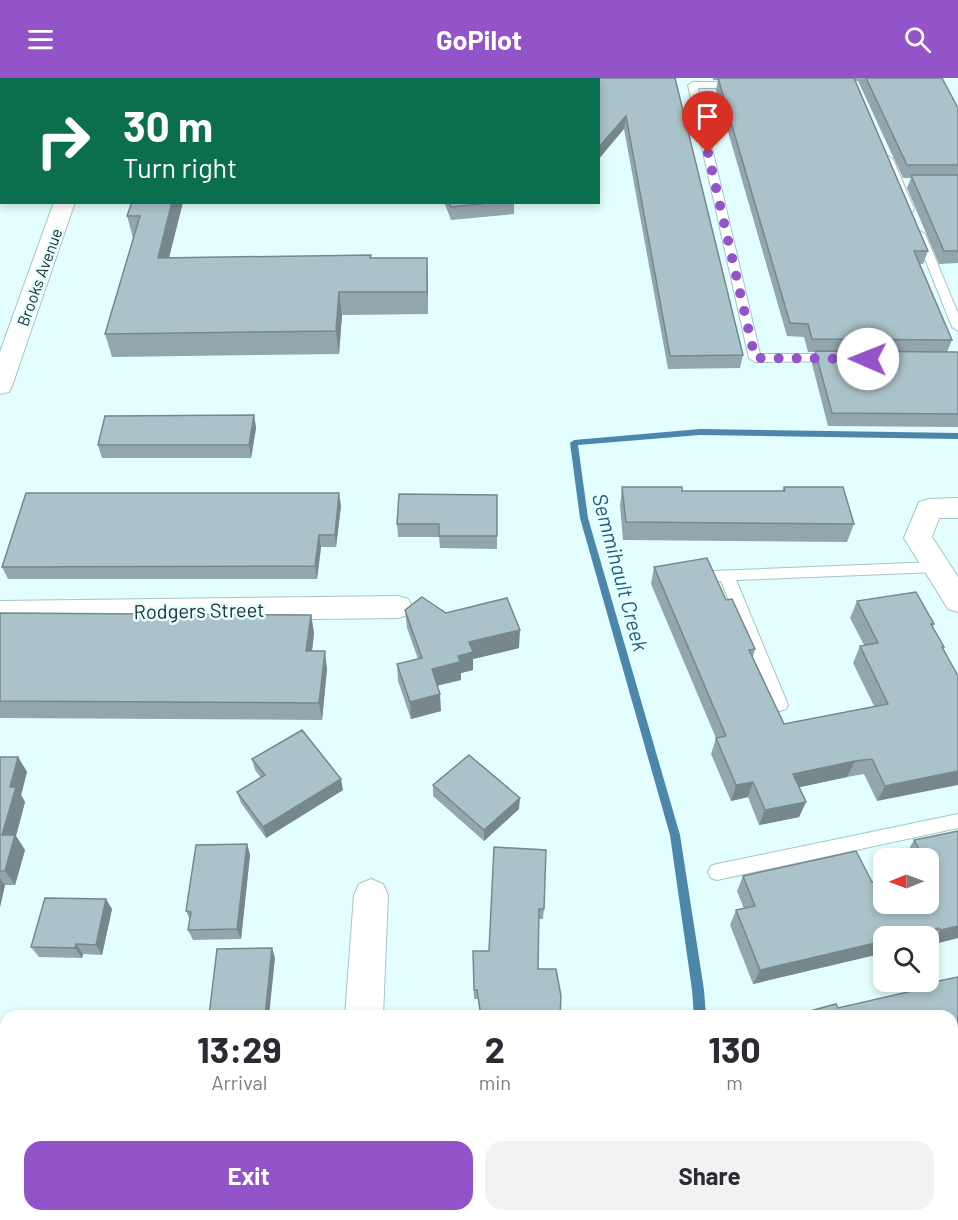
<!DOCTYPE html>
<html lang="en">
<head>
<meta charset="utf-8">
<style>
  body { margin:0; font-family:Barlow,sans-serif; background:#f2f2f3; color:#2b2b33; height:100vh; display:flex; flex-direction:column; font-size:22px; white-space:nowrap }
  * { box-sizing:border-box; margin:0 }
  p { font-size:20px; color:#7c7c81 }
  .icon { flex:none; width:33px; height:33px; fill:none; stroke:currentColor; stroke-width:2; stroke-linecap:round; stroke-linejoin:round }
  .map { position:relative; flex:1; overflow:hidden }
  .drawer { position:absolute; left:0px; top:932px; width:958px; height:212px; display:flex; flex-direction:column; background:#fff; border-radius:18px 18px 0 0; box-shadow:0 3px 9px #0003 }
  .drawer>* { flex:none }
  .guide { position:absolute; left:0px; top:0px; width:600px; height:126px; box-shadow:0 3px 9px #0003; background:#0b6e4f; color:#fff; overflow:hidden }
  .needle { width:39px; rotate:269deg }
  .buttons { position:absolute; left:873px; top:770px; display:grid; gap:12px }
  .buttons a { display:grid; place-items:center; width:66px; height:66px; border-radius:12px; background:#fff; box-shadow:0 3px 9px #0003; font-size:30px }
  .pin { position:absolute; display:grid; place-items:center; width:51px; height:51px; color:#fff; margin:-62px -26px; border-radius:50% 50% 50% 0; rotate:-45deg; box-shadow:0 0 6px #0007 }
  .pin .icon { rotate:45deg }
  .me { position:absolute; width:66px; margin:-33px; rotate:271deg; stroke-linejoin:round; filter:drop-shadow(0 0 4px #0008) }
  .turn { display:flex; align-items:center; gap:21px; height:126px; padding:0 24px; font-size:27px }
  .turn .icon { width:78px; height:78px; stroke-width:2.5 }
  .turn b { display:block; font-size:42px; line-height:51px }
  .eta { display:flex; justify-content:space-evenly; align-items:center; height:102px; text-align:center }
  .eta b { font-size:36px; font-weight:700; line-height:42px }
  .action { display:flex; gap:12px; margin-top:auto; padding:12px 24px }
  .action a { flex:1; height:69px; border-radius:18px; background:#9454c9; color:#fff; font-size:24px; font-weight:700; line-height:69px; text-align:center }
  .action a+a { background:#f2f2f3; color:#2b2b33 }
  header { display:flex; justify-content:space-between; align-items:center; height:78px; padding:0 24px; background:#9454c9; color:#fff; font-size:27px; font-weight:700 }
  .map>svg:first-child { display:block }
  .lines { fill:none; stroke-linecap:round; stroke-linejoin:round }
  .stream { fill:#4c86aa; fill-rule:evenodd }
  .service-casing { stroke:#a9c3c3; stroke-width:2 }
  .minor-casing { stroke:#a9c3c3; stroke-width:2 }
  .service { fill:#fff; fill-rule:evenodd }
  .minor { fill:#fff; fill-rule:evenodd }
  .wall { fill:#92a7ad }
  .shaded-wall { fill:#77888d }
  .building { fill:#aac2c9; stroke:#77888d; stroke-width:1.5 }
  .route { stroke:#9454c9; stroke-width:10; stroke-dasharray:0 18 }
  .labels { text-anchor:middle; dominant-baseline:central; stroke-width:5; stroke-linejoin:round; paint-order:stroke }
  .far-street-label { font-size:16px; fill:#252f2f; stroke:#e3fefe }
  .street-label { font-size:20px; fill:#252f2f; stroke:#e3fefe }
  .water-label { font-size:21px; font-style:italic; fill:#235c80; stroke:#e3fefe }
</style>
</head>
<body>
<header><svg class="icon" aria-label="menu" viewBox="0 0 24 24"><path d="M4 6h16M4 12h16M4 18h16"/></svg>GoPilot<svg class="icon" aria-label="search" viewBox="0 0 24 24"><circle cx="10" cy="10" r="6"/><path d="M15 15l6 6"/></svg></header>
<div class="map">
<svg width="958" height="1142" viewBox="0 0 958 1142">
  <rect width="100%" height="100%" fill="#e3fefe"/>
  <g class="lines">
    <path class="stream" d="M 700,351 L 958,355 L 958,361 L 700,357 L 578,367 L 588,440 L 680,757 L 704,912 L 706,938 L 694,938 L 692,912 L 670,757 L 580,440 L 570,365 L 574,362 Z
      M 700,1137 L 712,1137 L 711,1142 L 699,1142 Z"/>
    <defs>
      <path id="service" d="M 693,4 L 738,4 L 743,7 L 738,10 L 698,10 L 760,276 L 832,276 L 838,280 L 836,283 L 755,284 L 749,280 L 688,7 Z
        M 888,78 L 893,81 L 914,131 L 913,133 L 909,134 L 904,131 L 883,81 Z
        M 920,153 L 925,156 L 958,235 L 958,253 L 952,249 L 915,156 Z
        M 936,484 L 943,489 L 936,494 L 736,502 L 788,627 L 786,631 L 780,633 L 774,631 L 772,627 L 721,503 L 712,503 L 705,498 L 712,493 Z
        M 958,736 L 958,750 L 717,802 L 711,800 L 708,794 L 711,788 L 717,786 Z
        M 958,1054 L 958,1074 L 952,1075 L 952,1055 Z
        M 919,1137 L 939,1137 L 940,1142 L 920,1142 Z"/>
      <path id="minor" d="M 101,0 L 119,0 L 100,2 Z
        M 472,0 L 490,0 L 490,2 L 472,2 Z
        M 54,124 L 75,124 L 12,308 L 9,314 L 0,316 L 0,274 Z
        M 958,420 L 958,440 L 939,440 L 932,459 L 958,499 L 958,534 L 948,531 L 904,460 L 919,424 L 929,421 Z
        M 398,518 L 408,521 L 413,529 L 408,537 L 398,540 L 0,545 L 0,523 Z
        M 371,801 L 383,806 L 388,817 L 383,938 L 345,938 L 354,817 L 359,806 Z
        M 330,1137 L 372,1137 L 372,1142 L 330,1142 Z"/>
    </defs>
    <use href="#service" class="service-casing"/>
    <use href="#minor" class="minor-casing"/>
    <use href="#service" class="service"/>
    <use href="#minor" class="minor"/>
  </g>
  <path class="wall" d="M 534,0 L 677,0 L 675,1 L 743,277 L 740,290 L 668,291 L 624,51 L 598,2 L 534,2 Z
    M 713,0 L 942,0 L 958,30 L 958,185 L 939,186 L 907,110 L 911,100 L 903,100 L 858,3 L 855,3 L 928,173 L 923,186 L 920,186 L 952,262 L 947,274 L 958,276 L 958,349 L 828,348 L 812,286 L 815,274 L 808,274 L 804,259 L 787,258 L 716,12 L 718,2 L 713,2 Z
    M 132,124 L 183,124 L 169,180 L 427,180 L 428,236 L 342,237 L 339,276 L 112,279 L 105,256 L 133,160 L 127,138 Z
    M 444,124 L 514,124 L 514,136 L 451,142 Z
    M 254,337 L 256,350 L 251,380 L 102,380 L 98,367 Z
    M 622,409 L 682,413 L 782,413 L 784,409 L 854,446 L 847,464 L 623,462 L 620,428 Z
    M 399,416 L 497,458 L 497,471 L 440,470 L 439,459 L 398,459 L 397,446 Z
    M 341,428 L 336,469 L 321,469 L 317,501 L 8,501 L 2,489 Z
    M 654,489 L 726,522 L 755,571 L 753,579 L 784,646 L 874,628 L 853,585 L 860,568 L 864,567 L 850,540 L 857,523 L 934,546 L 932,549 L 944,569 L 943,571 L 958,598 L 877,723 L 864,696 L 847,699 L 799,709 L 806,724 L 799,739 L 759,747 L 748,719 L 731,723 L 711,676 L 716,660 L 651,506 Z
    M 405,532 L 446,535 L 519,570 L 473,581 L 473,592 L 461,595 L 461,602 L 437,607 L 441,633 L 411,641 L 398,603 L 397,586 L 418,581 L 407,550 Z
    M 0,535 L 311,537 L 314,555 L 312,573 L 327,591 L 322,642 L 0,640 Z
    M 0,679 L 18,679 L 27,694 L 21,717 L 25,724 L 16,758 L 25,772 L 15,807 L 5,807 L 0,829 Z
    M 252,681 L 343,712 L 266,760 L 241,725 L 237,714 L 261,700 L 255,692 Z
    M 433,707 L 519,731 L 484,763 L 433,718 Z
    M 958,753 L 958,860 L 930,867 L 929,864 L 753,906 L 730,847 L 736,832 L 744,831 L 737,813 L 743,798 L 872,804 L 928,825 L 928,780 L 906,780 L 905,778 L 914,762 Z
    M 247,766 L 250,777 L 241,861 L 193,862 L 188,852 L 190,842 L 186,833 Z
    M 494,769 L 544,831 L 543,841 L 539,841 L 538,891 L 560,938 L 480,938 L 478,921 L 474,921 L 473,873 L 489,873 Z
    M 112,831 L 102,877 L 83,876 L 82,880 L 39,879 L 31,869 Z
    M 919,907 L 952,938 L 807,938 L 810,933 L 838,930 L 915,912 Z
    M 811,1137 L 911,1137 L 913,1142 L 812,1142 Z"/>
  <path class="shaded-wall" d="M 42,0 L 51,0 L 50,2 L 41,2 Z
    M 626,38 L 624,51 L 598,82 L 598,70 Z
    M 2,76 L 2,98 L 0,102 L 0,80 Z
    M 172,124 L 183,124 L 163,203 L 158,180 Z
    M 427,180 L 428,203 L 428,236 L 427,214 Z
    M 339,214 L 342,237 L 339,276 L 336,253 Z
    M 254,337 L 256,350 L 251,380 L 249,367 Z
    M 339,415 L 341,428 L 336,469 L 335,457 Z
    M 319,457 L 321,469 L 317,501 L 315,488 Z
    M 311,537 L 314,555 L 310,591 L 306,573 Z
    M 520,552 L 519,570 L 473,581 L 473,592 L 461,595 L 461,602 L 432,609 L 432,591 L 458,578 L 469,564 Z
    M 325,573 L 327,591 L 322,642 L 319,625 Z
    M 440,616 L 441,633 L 411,641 L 410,624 Z
    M 18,679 L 27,694 L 21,717 L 25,724 L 16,758 L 25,772 L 15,807 L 5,793 L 2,757 L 10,709 Z
    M 855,683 L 847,699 L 787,712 L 793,696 Z
    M 958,693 L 958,707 L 877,723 L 885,708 Z
    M 341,701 L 343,712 L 266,760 L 263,749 Z
    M 753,704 L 748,719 L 731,723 L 736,707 Z
    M 520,720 L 519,731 L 484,763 L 484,752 Z
    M 806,724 L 799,739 L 759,747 L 765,732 Z
    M 247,766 L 250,777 L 241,861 L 237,851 Z
    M 0,800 L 5,807 L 0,829 Z
    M 106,821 L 112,831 L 102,877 L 96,867 Z
    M 958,848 L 958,860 L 930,867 L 941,852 Z
    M 939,850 L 929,864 L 928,858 L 904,858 Z
    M 884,863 L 884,875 L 753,906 L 760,892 Z
    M 76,866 L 83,876 L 82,880 L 75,870 Z
    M 272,870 L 275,880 L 269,938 L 265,938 Z
    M 958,982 L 958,991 L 952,993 L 952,983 Z
    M 239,1137 L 245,1137 L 244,1142 L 239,1142 Z"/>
  <path class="building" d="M 0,0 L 42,0 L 41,2 L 2,2 L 2,76 L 0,80 Z
    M 160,0 L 273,0 L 273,2 L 159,2 Z
    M 363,0 L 433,0 L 433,2 L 362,2 Z
    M 535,0 L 675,0 L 743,277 L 670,278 L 626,38 L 598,70 L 598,2 L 536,2 Z
    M 718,0 L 854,0 L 928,173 L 914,173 L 952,262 L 812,261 L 808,246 L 790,245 Z
    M 866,0 L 942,0 L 958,30 L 958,87 L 907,87 Z
    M 911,97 L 958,97 L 958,173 L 944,173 Z
    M 132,124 L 172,124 L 158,180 L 371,177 L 370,180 L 427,180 L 427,214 L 339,214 L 336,253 L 105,256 L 140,138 L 127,138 Z
    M 449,124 L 499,124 L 451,129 Z
    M 815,273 L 957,274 L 958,276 L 958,336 L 832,335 Z
    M 254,337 L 249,367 L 98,367 L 105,338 Z
    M 622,409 L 682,409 L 682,413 L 785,413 L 784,409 L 843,409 L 854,446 L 626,444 Z
    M 26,415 L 339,415 L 335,457 L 319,457 L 315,488 L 2,489 Z
    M 399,416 L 497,417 L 497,458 L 439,458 L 439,446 L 397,446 Z
    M 707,480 L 726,522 L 732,521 L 755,571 L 749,572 L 784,646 L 888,626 L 860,568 L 878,565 L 857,523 L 916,514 L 934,546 L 931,546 L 944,569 L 942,569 L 958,598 L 958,693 L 885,708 L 872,681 L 855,683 L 793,696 L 806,724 L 765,732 L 753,704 L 736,707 L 716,660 L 726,658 L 654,489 Z
    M 422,519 L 446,535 L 507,520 L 520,552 L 469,564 L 473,574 L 458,578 L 460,584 L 432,591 L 440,616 L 410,624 L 397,586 L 422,580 L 405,532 Z
    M 0,535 L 311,537 L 306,573 L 325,573 L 319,625 L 0,623 Z
    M 302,652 L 341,701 L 263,749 L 237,714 L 265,697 L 252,681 Z
    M 469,677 L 520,720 L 484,752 L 433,707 Z
    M 0,679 L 18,679 L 10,709 L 16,709 L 2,757 L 15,757 L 5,793 L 0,793 Z
    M 958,753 L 958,848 L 941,852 L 939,850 L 904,858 L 884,858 L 884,863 L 760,892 L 736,832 L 755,828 L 743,798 L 856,773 L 872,804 L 884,801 L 884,825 L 928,825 L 928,791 L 929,791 L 928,780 L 924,780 L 914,762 Z
    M 247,766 L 237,851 L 188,852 L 191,834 L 186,833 L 196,767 Z
    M 494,769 L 546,772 L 544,831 L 539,831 L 538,891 L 556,891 L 561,918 L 560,938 L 481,938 L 477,912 L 474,912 L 473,873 L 489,873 Z
    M 45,820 L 106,821 L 96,867 L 76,866 L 75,870 L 31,869 Z
    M 272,870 L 265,938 L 209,938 L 217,871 Z
    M 958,899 L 958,982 L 952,983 L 952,938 L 812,938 L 810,933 L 836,926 L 838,930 L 921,911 L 919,907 Z
    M 189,1137 L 239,1137 L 239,1142 L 188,1142 Z
    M 470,1137 L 530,1137 L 530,1142 L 470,1142 Z
    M 822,1137 L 911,1137 L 913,1142 L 823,1142 Z"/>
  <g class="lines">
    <path class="route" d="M 708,75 L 755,280 L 868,281"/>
  </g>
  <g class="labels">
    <g class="far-street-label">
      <text transform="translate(39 199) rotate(-70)">Brooks Avenue</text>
    </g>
    <g class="street-label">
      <text transform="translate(199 532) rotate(-1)">Rodgers Street</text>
    </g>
    <g class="water-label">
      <text transform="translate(621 494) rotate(75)">Semmihault Creek</text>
    </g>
  </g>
</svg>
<div class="buttons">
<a><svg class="needle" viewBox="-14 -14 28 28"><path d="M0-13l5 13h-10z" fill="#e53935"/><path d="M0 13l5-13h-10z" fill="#7c7c81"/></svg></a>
<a><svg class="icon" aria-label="search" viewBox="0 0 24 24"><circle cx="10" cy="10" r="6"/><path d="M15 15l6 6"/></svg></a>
</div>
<div class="pin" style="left:708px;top:75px;background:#d93025"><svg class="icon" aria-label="arrive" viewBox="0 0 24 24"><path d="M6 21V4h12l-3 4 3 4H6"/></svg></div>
<svg class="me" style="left:868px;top:281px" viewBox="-20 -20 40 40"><circle r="19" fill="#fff"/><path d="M0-13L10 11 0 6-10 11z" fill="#9454c9"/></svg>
<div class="guide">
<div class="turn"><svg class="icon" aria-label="right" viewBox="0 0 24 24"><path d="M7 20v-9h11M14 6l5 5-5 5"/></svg><div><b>30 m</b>Turn right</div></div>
</div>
<section class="drawer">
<div class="eta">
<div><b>13:29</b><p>Arrival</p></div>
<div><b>2</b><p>min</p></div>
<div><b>130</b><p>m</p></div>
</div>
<div class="action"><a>Exit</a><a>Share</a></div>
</section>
</div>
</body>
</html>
